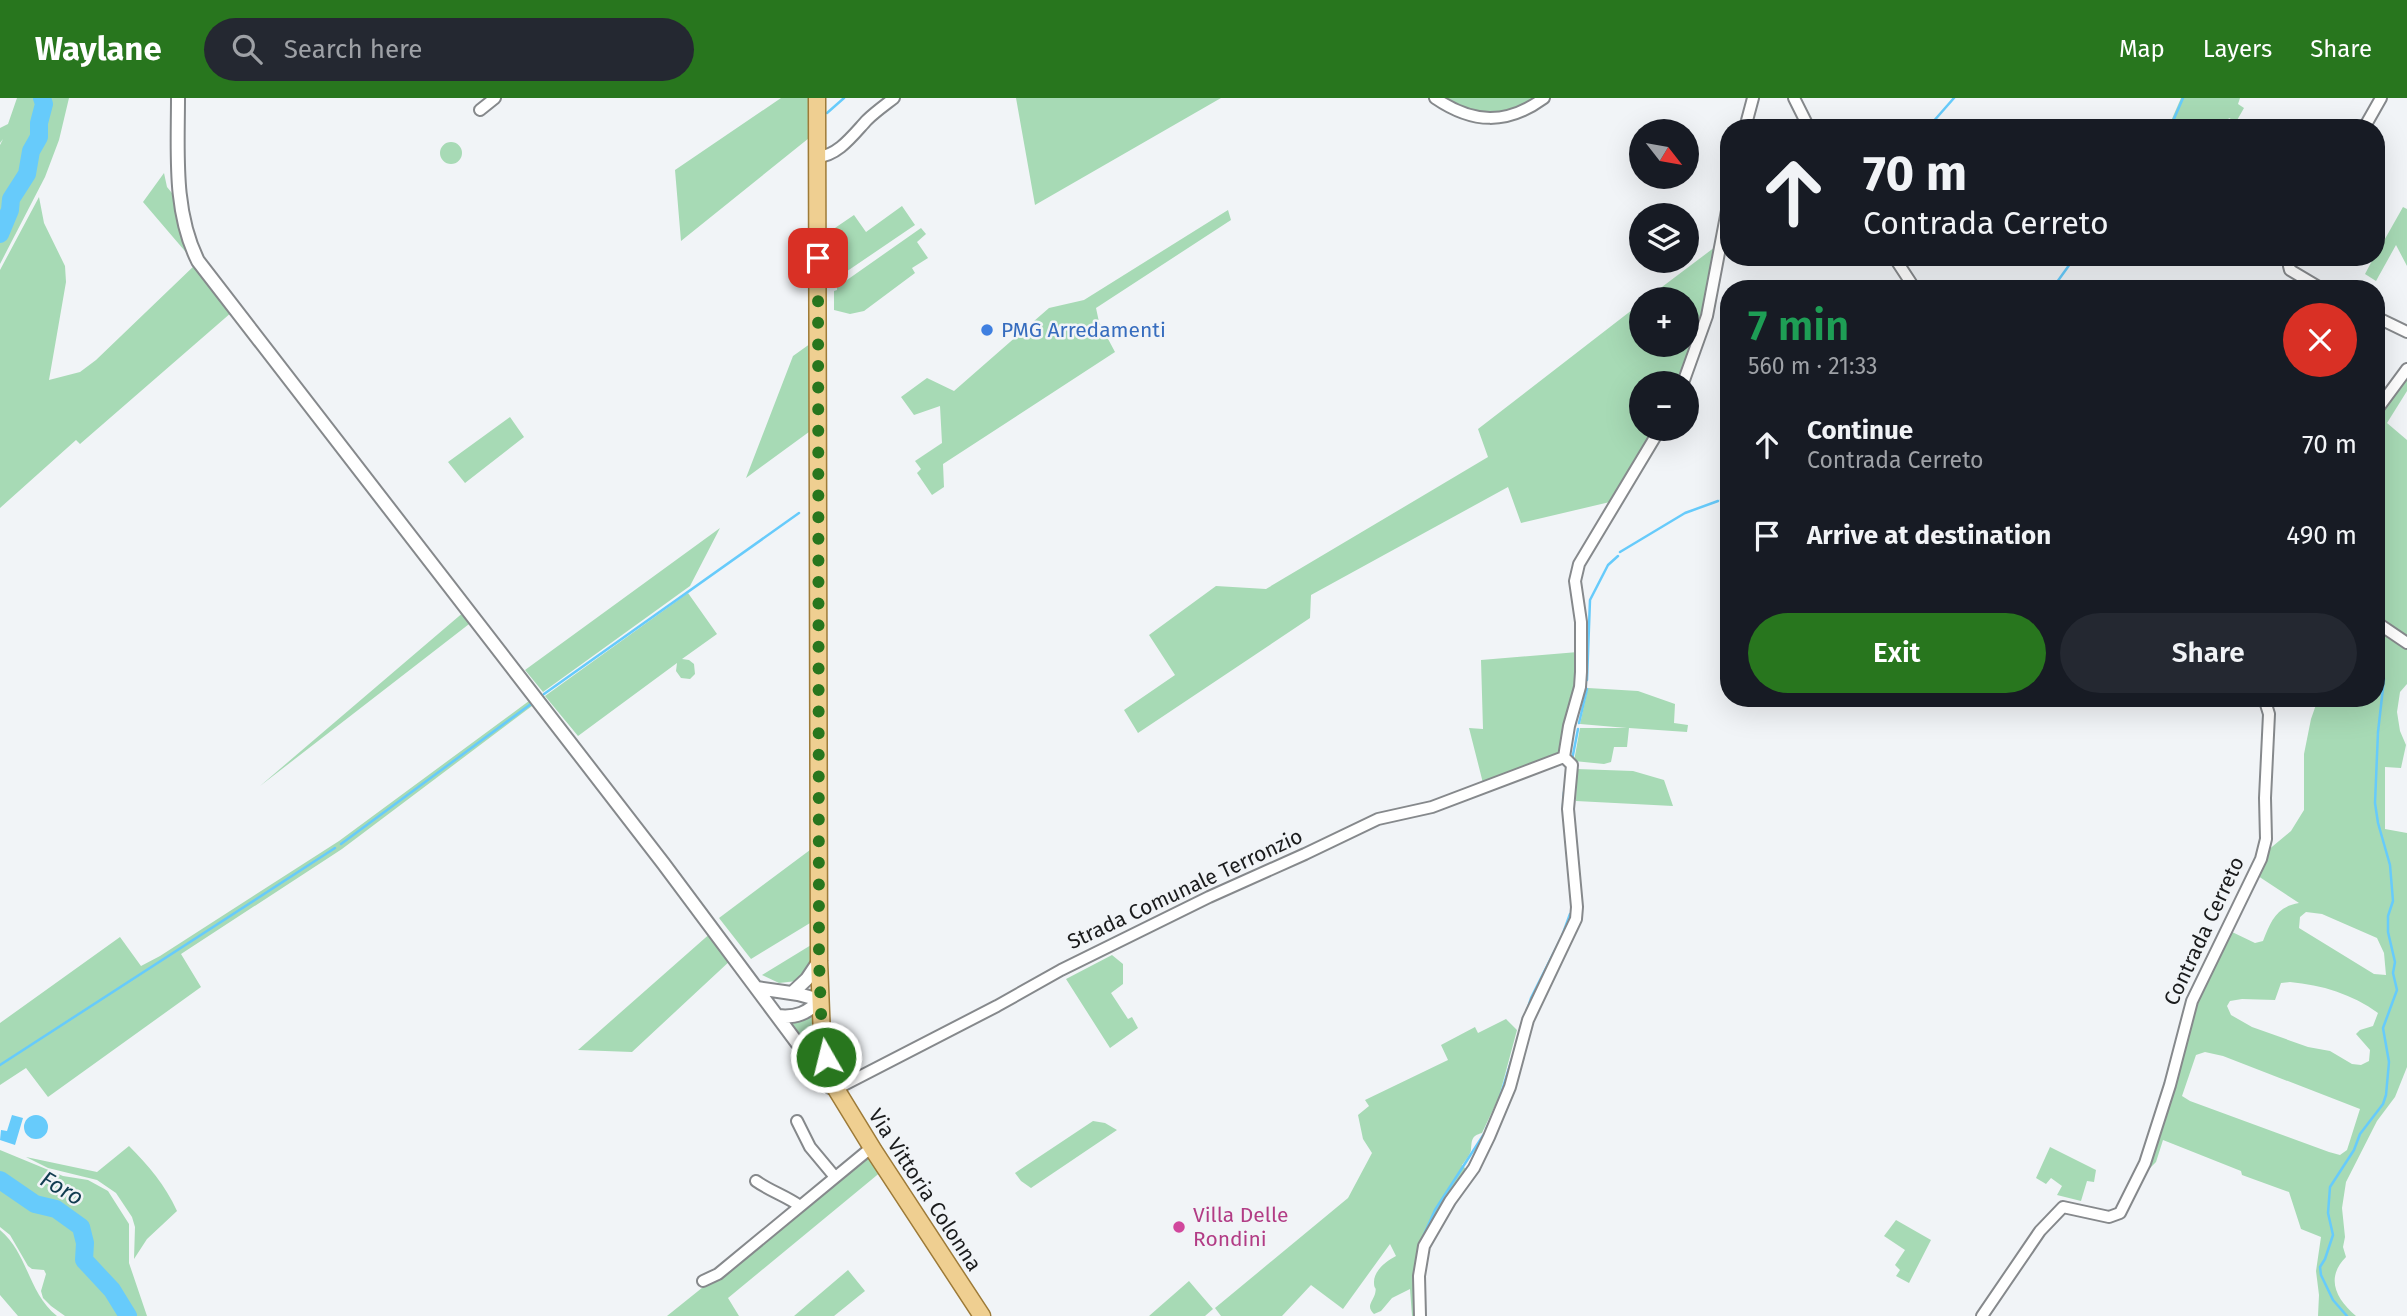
<!DOCTYPE html>
<html lang="en">
<head>
<meta charset="utf-8">
<style>
  body { margin:0; font-family:"Fira Sans",sans-serif; background:#242831; color:#f1f3f6; height:100vh; display:flex; flex-direction:column; font-size:26px; white-space:nowrap }
  * { box-sizing:border-box; margin:0 }
  p { font-size:23px; color:#9ea1a6 }
  .icon { flex:none; width:38px; height:38px; fill:none; stroke:currentColor; stroke-width:2; stroke-linecap:round; stroke-linejoin:round }
  .map { position:relative; flex:1; overflow:hidden }
  .sheet { position:absolute; left:1720px; top:182px; width:665px; height:427px; display:flex; flex-direction:column; background:#171b24; border-radius:28px; box-shadow:0 7px 28px #0002 }
  .sheet>* { flex:none }
  .top-card { position:absolute; left:1720px; top:21px; width:665px; height:147px; border-radius:28px; box-shadow:0 7px 28px #0002; background:#171b24; color:#f1f3f6; overflow:hidden }
  .needle { width:46px; rotate:121deg }
  .fabs { position:absolute; left:1629px; top:21px; display:grid; gap:14px }
  .fabs a { display:grid; place-items:center; width:70px; height:70px; border-radius:50%; background:#171b24; box-shadow:0 7px 28px #0002; font-size:35px }
  .pin { position:absolute; display:grid; place-items:center; width:60px; height:60px; color:#fff; margin:-30px; border-radius:14px; box-shadow:0 4px 10px #0006 }
  .me { position:absolute; width:77px; margin:-38px; rotate:352deg; stroke-linejoin:round; filter:drop-shadow(0 0 5px #0008) }
  .turn { display:flex; align-items:center; gap:24px; height:147px; padding:0 28px; font-size:32px }
  .turn .icon { width:91px; height:91px; stroke-width:2.5 }
  .turn b { display:block; font-size:49px; line-height:60px }
  .round { display:grid; place-items:center; flex:none; width:74px; height:74px; border-radius:37px; background:#242831 }
  .head { display:flex; align-items:center; justify-content:space-between; height:119px; padding:0 28px }
  h1 { font-size:42px; font-weight:600; line-height:52px; color:#1e9e55 }
  .cta { display:flex; gap:14px; margin-top:auto; padding:14px 28px }
  .cta a { flex:1; height:80px; border-radius:42px; background:#28761e; color:#fff; font-size:28px; font-weight:600; line-height:80px; text-align:center }
  .cta a+a { background:#242831; color:#f1f3f6 }
  ul { padding:0; list-style:none }
  li { display:flex; align-items:center; gap:21px; height:91px; padding:0 28px }
  li div { flex:1 }
  li b { display:block; font-size:26px }
  li em { font-style:normal }
  header { display:flex; align-items:center; gap:42px; box-sizing:border-box; height:98px; padding:0 35px; background:#28761e; color:#fff }
  header strong { font-size:33px }
  nav { display:flex; gap:38px; margin-inline-start:auto; font-size:24px }
  .search { width:490px; height:63px; background:#242831; display:flex; align-items:center; gap:18px; box-sizing:border-box; padding:0 24px; border-radius:38px; color:#9ea1a6; font-size:26px }
  .map>svg:first-child { display:block }
  .green { fill:#a7dab5; fill-rule:evenodd }
  .water { fill:#67cbfb }
  .lines { fill:none; stroke-linecap:round; stroke-linejoin:round }
  .stream { stroke:#67cbfb; stroke-width:2.5 }
  .river { stroke:#67cbfb; stroke-width:18 }
  .minor-casing { stroke:#86898c; stroke-width:14 }
  .tertiary-casing { stroke:#86898c; stroke-width:16 }
  .primary-casing { stroke:#9e7b38; stroke-width:19 }
  .minor { stroke:#fff; stroke-width:10 }
  .tertiary { stroke:#fff; stroke-width:12 }
  .primary { stroke:#efcf91; stroke-width:16 }
  .route { stroke:#28761e; stroke-width:12; stroke-dasharray:0 21.6 }
  .shop-dot { fill:#3f7fe0; stroke:#f1f4f7; stroke-width:2.5 }
  .hotel-dot { fill:#d1479c; stroke:#f1f4f7; stroke-width:2.5 }
  .labels { text-anchor:middle; dominant-baseline:central; stroke-width:5; stroke-linejoin:round; paint-order:stroke }
  .shop-label { font-size:21px; fill:#366cbe; stroke:#f1f4f7; text-anchor:start }
  .street-label { font-size:21px; fill:#1a1b1c; stroke:#f1f4f7 }
  .hotel-label { font-size:21px; fill:#b23c85; stroke:#f1f4f7; text-anchor:start }
  .water-label { font-size:23px; font-style:italic; fill:#103c50; stroke:#f1f4f7 }
</style>
</head>
<body>
<header>
<strong>Waylane</strong>
<div class="search"><svg class="icon" aria-label="search" viewBox="0 0 24 24"><circle cx="10" cy="10" r="6"/><path d="M15 15l6 6"/></svg>Search here</div>
<nav><a>Map</a><a>Layers</a><a>Share</a></nav>
</header>
<div class="map">
<svg width="2407" height="1218" viewBox="0 0 2407 1218">
  <rect width="100%" height="100%" fill="#f1f4f7"/>
  <path class="green" d="M 17,0 L 69,0 L 59,42 L 45,79 L 0,166 L 0,47 L 3,41 L 0,45 L 0,30 L 8,26 Z
    M 781,0 L 812,0 L 814,36 L 681,143 L 675,72 Z
    M 1016,0 L 1221,0 L 1035,107 Z
    M 1443,0 L 1539,0 C 1499,21 1483,22 1443,0 Z
    M 2181,0 L 2240,0 L 2238,6 L 2244,10 L 2236,24 L 2229,20 L 2223,30 L 2210,30 L 2179,21 L 2175,30 L 2168,30 Z
    M440 55a11 11 0 1 1 22 0a11 11 0 1 1-22 0Z
    M 164,75 L 167,89 L 176,100 L 179,126 L 232,214 L 80,346 L 76,342 L 0,410 L 0,172 L 39,99 L 44,125 L 65,168 L 66,184 L 49,282 L 80,274 L 96,262 L 196,166 L 143,104 Z
    M 902,108 L 915,127 L 837,180 L 827,184 L 827,159 L 835,155 L 832,132 L 854,117 L 866,134 Z
    M 2403,109 L 2407,111 L 2407,168 L 2396,147 L 2376,183 L 2365,176 L 2374,159 L 2376,159 L 2377,155 Z
    M 1228,112 L 1231,122 L 1096,210 L 1099,224 L 1115,254 L 943,366 L 944,389 L 932,397 L 917,375 L 921,371 L 915,363 L 942,345 L 940,308 L 914,317 L 901,299 L 927,280 L 954,293 L 1049,210 L 1084,202 Z
    M 921,130 L 926,136 L 917,144 L 928,160 L 912,170 L 915,175 L 864,213 L 850,216 L 834,212 L 834,193 L 837,192 L 837,189 Z
    M 1719,146 L 1701,228 L 1681,285 L 1642,285 L 1642,331 L 1656,331 L 1614,403 L 1521,425 L 1508,389 L 1311,497 L 1310,520 L 1138,635 L 1124,612 L 1175,577 L 1149,537 L 1216,488 L 1266,491 L 1488,359 L 1478,331 L 1641,205 L 1642,247 L 1687,247 L 1687,201 L 1646,201 Z
    M 814,243 L 813,331 L 746,380 L 793,258 Z
    M 2407,273 L 2407,293 L 2387,325 L 2407,342 L 2407,586 L 2400,594 L 2397,614 L 2400,633 L 2406,647 L 2401,670 L 2385,669 L 2385,731 L 2407,735 L 2407,969 L 2395,999 L 2377,1023 L 2346,1084 L 2342,1110 L 2345,1139 L 2343,1149 L 2346,1159 C 2325,1180 2336,1201 2356,1218 L 2318,1218 L 2319,1197 L 2316,1173 L 2321,1139 L 2301,1131 L 2289,1094 L 2242,1077 L 2241,1073 L 2163,1042 L 2156,1064 L 2145,1075 L 2195,907 L 2230,833 L 2255,845 L 2263,843 C 2271,823 2276,809 2299,805 L 2258,778 L 2267,753 L 2291,733 L 2304,712 L 2304,656 L 2311,621 L 2318,601 L 2376,600 L 2377,317 ZM 2306,814 L 2322,816 L 2377,840 L 2384,855 L 2386,877 L 2374,876 L 2299,830 L 2300,819 ZM 2290,884 C 2322,887 2352,896 2378,915 L 2373,928 L 2360,932 L 2356,936 L 2370,952 L 2369,963 L 2361,967 L 2352,966 L 2330,953 L 2308,949 L 2252,929 L 2231,917 L 2227,908 L 2230,903 L 2242,901 L 2275,902 L 2281,885 ZM 2205,954 L 2223,958 L 2360,1011 L 2347,1052 L 2340,1057 L 2329,1054 L 2190,1003 L 2182,998 L 2196,957 Z
    M 510,319 L 524,339 L 465,385 L 448,364 Z
    M 720,430 L 690,488 L 543,594 L 525,572 Z
    M 688,495 L 717,536 L 682,561 L 689,562 L 694,566 L 695,576 L 690,581 L 681,580 L 676,573 L 677,565 L 578,638 L 545,598 Z
    M 465,513 L 473,523 L 260,688 Z
    M 1578,554 L 1577,583 L 1561,650 L 1558,655 L 1483,685 L 1469,630 L 1483,631 L 1481,562 Z
    M 1588,590 L 1638,593 L 1675,606 L 1674,625 L 1688,627 L 1687,634 L 1629,630 L 1627,649 L 1614,649 L 1611,664 L 1604,666 L 1574,663 L 1580,630 L 1627,630 L 1580,626 Z
    M 533,600 L 536,605 L 342,751 L 181,856 L 201,889 L 48,999 L 26,970 L 0,987 L 0,925 L 120,839 L 141,868 L 160,858 L 339,743 Z
    M 1577,671 L 1633,673 L 1664,682 L 1673,708 L 1576,703 Z
    M 814,749 L 815,822 L 751,861 L 719,820 Z
    M 713,833 L 732,861 L 632,954 L 578,952 Z
    M 816,844 L 815,863 L 797,883 L 779,885 L 762,877 Z
    M 1112,857 L 1123,866 L 1123,886 L 1111,895 L 1128,921 L 1132,919 L 1138,930 L 1110,950 L 1066,881 Z
    M 813,913 L 820,965 L 789,924 Z
    M 1506,921 L 1517,932 L 1499,999 L 1482,1035 C 1471,1038 1472,1042 1471,1052 C 1470,1057 1465,1063 1462,1067 L 1468,1073 L 1424,1147 L 1417,1218 L 1412,1218 L 1410,1191 L 1392,1200 L 1381,1213 L 1374,1216 C 1366,1208 1372,1205 1375,1196 C 1377,1187 1374,1193 1374,1184 C 1374,1173 1386,1163 1396,1158 L 1390,1146 L 1343,1211 L 1311,1187 L 1282,1218 L 1221,1218 L 1215,1210 L 1348,1100 L 1372,1055 L 1363,1041 L 1358,1017 L 1369,1008 L 1365,1002 L 1448,962 L 1441,947 L 1475,929 L 1478,935 Z
    M 1093,1023 L 1105,1025 L 1117,1032 L 1031,1090 L 1021,1083 L 1015,1075 Z
    M 129,1048 C 149,1068 165,1087 177,1113 L 147,1141 L 134,1161 L 135,1129 L 132,1119 L 116,1095 L 97,1082 L 48,1070 L 26,1059 L 97,1074 Z
    M 2050,1049 L 2096,1072 L 2094,1084 L 2087,1083 L 2081,1103 L 2057,1097 L 2062,1088 L 2051,1080 L 2046,1086 L 2036,1080 Z
    M 0,1052 L 63,1078 L 88,1082 L 108,1093 L 129,1126 L 129,1165 L 147,1218 L 65,1218 L 51,1208 L 43,1200 L 41,1193 L 46,1176 L 44,1172 L 32,1171 L 28,1168 L 10,1137 L 0,1129 Z
    M 870,1055 L 882,1073 L 728,1200 L 739,1218 L 667,1218 Z
    M 1896,1122 L 1931,1142 L 1909,1185 L 1896,1178 L 1900,1172 L 1895,1167 L 1905,1152 L 1884,1138 Z
    M 0,1132 C 28,1155 28,1195 57,1218 L 18,1218 L 0,1197 Z
    M 848,1172 L 865,1193 L 834,1218 L 794,1218 Z
    M 1189,1183 L 1213,1211 L 1205,1218 L 1149,1218 Z"/>
  <path class="water" d="M24 1029a12 12 0 1 1 24 0a12 12 0 1 1-24 0Z
    M 12,1017 L 23,1020 L 15,1047 L 0,1042 L 1,1032 L 7,1033 Z"/>
  <g class="lines">
    <path class="stream" d="M 827,15 L 844,0
      M 1932,25 L 1954,0
      M 2170,30 L 2183,0
      M 2052,191 L 2075,159
      M 1721,402 L 1729,400
      M 1620,454 L 1685,415 L 1718,403
      M 1587,582 L 1590,502 L 1608,467 L 1618,458
      M 544,596 L 799,415
      M 1579,625 L 1587,591
      M 1572,662 L 1578,631
      M 1563,708 L 1564,694
      M 341,746 L 535,603
      M 0,967 L 335,750
      M 1499,1002 L 1531,900 L 1562,838 L 1570,816
      M 1486,1031 L 1491,1021
      M 1422,1141 L 1435,1112 L 1484,1036
      M 2347,1218 L 2333,1202 L 2321,1177 L 2320,1169 L 2325,1161 L 2333,1137 L 2328,1115 L 2330,1089 L 2354,1052 L 2360,1036 L 2383,1006 L 2386,997 L 2389,964 L 2383,930 L 2397,892 L 2393,875 L 2395,864 L 2388,834 L 2388,818 L 2393,803 L 2390,767 L 2378,725 L 2375,705 L 2378,634 L 2384,581"/>
    <path class="river" d="M 0,136 L 10,112 L 11,101 L 27,76 L 31,53 L 39,39 L 39,25 L 44,6 L 42,0
      M 0,1082 L 35,1106 L 56,1111 L 81,1129 L 85,1145 L 84,1162 L 112,1192 L 128,1218"/>
    <defs>
      <path id="minor" d="M 1435,0 C 1473,26 1507,27 1544,0
        M 1794,0 L 1809,30
        M 480,12 L 495,0
        M 1745,30 L 1753,0
        M 2364,30 L 2381,0
        M 817,59 C 838,58 853,37 867,22 C 875,14 885,7 894,0
        M 1894,159 L 1915,191
        M 2293,159 L 2289,168 L 2290,172 L 2322,191
        M 2376,219 L 2407,234
        M 1683,285 L 1707,218 L 1729,102
        M 2376,313 L 2407,271
        M 2376,524 L 2407,545
        M 836,991 L 997,908 L 1061,872 L 1209,799 L 1305,756 L 1378,721 L 1432,709 L 1564,659
        M 797,1023 L 810,1049 L 835,1079
        M 756,1083 C 770,1093 786,1098 800,1108
        M 703,1183 L 718,1176 L 872,1049
        M 1420,1218 L 1419,1178 L 1424,1148 L 1450,1103 L 1474,1070 L 1489,1039 L 1510,989 L 1528,922 L 1576,821 L 1577,809 L 1568,711 L 1572,667 L 1564,659 L 1569,628 L 1580,589 L 1581,574 L 1581,524 L 1575,483 L 1579,466 L 1660,331
        M 1982,1218 L 2040,1133 L 2063,1109 L 2109,1119 L 2120,1115 L 2145,1065 L 2170,987 L 2192,903 L 2261,761 L 2266,741 L 2265,700 L 2269,616 L 2264,600"/>
      <path id="tertiary" d="M 178,0 C 178,55 173,113 198,163 L 663,765 L 830,989 L 834,990
        M 757,890 L 798,896 L 820,902 C 808,915 796,920 778,918
        M 792,895 L 807,881 L 819,863"/>
      <path id="primary" d="M 817,0 L 819,863 L 822,939 L 826,959 L 836,991 L 874,1053 L 982,1218"/>
    </defs>
    <use href="#minor" class="minor-casing"/>
    <use href="#tertiary" class="tertiary-casing"/>
    <use href="#primary" class="primary-casing"/>
    <use href="#minor" class="minor"/>
    <use href="#tertiary" class="tertiary"/>
    <use href="#primary" class="primary"/>
  </g>
  <g class="lines">
    <path class="route" d="M 818,160 L 819,863 L 822,939 L 826,959"/>
  </g>
  <circle class="shop-dot" cx="987" cy="232" r="7"/>
  <circle class="hotel-dot" cx="1179" cy="1129" r="7"/>
  <g class="labels">
    <g class="shop-label">
      <text x="1001" y="232">PMG Arredamenti</text>
    </g>
    <g class="street-label">
      <text transform="translate(1185 791) rotate(-25)">Strada Comunale Terronzio</text>
      <text transform="translate(2204 833) rotate(-65)">Contrada Cerreto</text>
      <text transform="translate(925 1092) rotate(57)">Via Vittoria Colonna</text>
    </g>
    <g class="hotel-label">
      <text x="1193" y="1117">Villa Delle<tspan x="1193" dy="24">Rondini</tspan></text>
    </g>
    <g class="water-label">
      <text transform="translate(62 1090) rotate(30)">Foro</text>
    </g>
  </g>
</svg>
<div class="fabs">
<a><svg class="needle" viewBox="-14 -14 28 28"><path d="M0-13l5 13h-10z" fill="#e53935"/><path d="M0 13l5-13h-10z" fill="#9ea1a6"/></svg></a>
<a><svg class="icon" aria-label="layers" viewBox="0 0 24 24"><path d="M12 4l9 5-9 5-9-5zM3 14l9 5 9-5"/></svg></a>
<a>+</a>
<a>−</a>
</div>
<div class="pin" style="left:818px;top:160px;background:#d93025"><svg class="icon" aria-label="arrive" viewBox="0 0 24 24"><path d="M6 21V4h12l-3 4 3 4H6"/></svg></div>
<svg class="me" style="left:826px;top:959px" viewBox="-20 -20 40 40"><circle r="17" fill="#28761e" stroke="#fff" stroke-width="3"/><path d="M0-11L8 9 0 5-8 9z" fill="#fff"/></svg>
<div class="top-card">
<div class="turn"><svg class="icon" aria-label="ahead" viewBox="0 0 24 24"><path d="M12 20V5M6 11l6-6 6 6"/></svg><div><b>70 m</b>Contrada Cerreto</div></div>
</div>
<section class="sheet">
<div class="head"><div><h1>7 min</h1><p>560 m · 21:33</p></div><a class="round" style="background:#d93025;color:#fff"><svg class="icon" aria-label="close" viewBox="0 0 24 24"><path d="M6 6l12 12M18 6L6 18"/></svg></a></div>
<ul>
<li><svg class="icon" aria-label="ahead" viewBox="0 0 24 24"><path d="M12 20V5M6 11l6-6 6 6"/></svg><div><b>Continue</b><p>Contrada Cerreto</p></div><em>70 m</em></li>
<li><svg class="icon" aria-label="arrive" viewBox="0 0 24 24"><path d="M6 21V4h12l-3 4 3 4H6"/></svg><div><b>Arrive at destination</b></div><em>490 m</em></li>
</ul>
<div class="cta"><a>Exit</a><a>Share</a></div>
</section>
</div>
</body>
</html>
